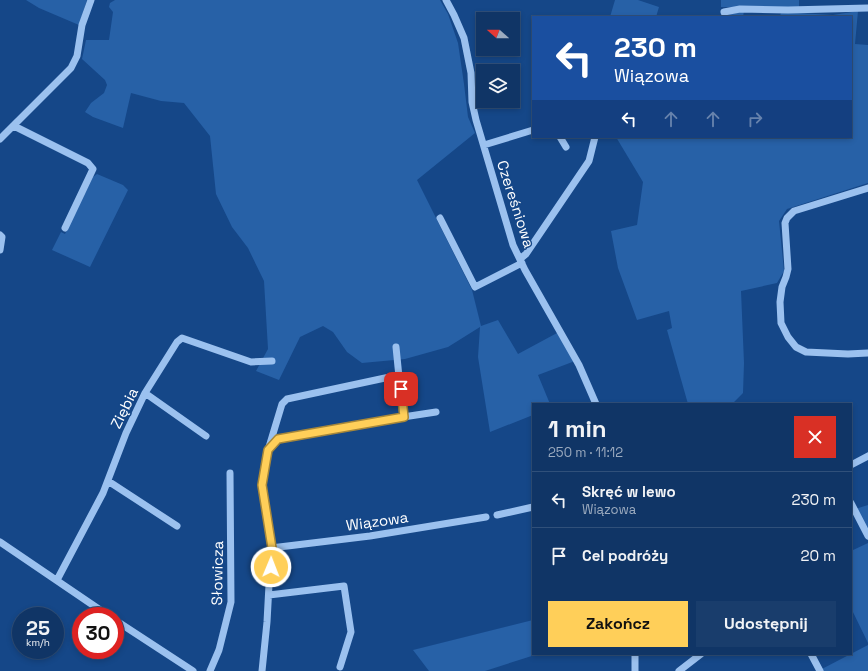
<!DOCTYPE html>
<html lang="pl">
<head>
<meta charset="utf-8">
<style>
  body { margin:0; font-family:"Space Grotesk",sans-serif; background:#193d6c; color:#f1f3f6; height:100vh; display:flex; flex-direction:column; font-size:15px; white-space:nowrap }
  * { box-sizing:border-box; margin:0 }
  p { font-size:13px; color:#9cabbf }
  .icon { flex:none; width:22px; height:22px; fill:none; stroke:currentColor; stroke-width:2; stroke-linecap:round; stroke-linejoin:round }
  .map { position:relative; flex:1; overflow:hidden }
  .details { position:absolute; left:532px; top:403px; width:320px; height:252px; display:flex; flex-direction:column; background:#103566; border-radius:0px; box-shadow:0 2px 6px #0003,0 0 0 1px #30507a }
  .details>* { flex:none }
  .top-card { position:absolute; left:532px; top:16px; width:320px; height:122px; border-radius:0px; box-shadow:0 2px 6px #0003,0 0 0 1px #30507a; background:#1a4fa0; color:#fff; overflow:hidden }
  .needle { width:26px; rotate:291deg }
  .tools { position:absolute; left:476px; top:12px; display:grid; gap:8px }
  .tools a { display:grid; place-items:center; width:44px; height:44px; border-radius:0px; background:#103566; box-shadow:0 2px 6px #0003,0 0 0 1px #30507a; font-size:20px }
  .speed { position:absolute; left:12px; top:607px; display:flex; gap:8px; font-size:20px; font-weight:700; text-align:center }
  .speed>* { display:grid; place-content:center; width:52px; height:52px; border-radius:50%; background:#103566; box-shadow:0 2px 6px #0003,0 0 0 1px #30507a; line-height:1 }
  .speed small { font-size:10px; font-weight:400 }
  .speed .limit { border:6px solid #d22; background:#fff; color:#111 }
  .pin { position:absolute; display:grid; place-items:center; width:34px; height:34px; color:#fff; margin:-17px; border-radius:8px; box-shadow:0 2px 6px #0006 }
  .me { position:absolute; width:44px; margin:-22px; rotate:1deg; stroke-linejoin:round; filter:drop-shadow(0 0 3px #0008) }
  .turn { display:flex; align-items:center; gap:14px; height:84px; padding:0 16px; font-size:18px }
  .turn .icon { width:52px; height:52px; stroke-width:2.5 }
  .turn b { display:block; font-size:28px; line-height:34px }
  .lanes { display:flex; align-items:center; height:38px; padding:0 16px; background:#0003; justify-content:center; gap:20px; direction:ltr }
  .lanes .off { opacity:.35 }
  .round { display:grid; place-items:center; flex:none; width:42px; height:42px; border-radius:0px; background:#193d6c }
  .summary { display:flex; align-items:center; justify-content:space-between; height:68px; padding:0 16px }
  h1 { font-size:24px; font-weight:800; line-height:30px }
  .cta { display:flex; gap:8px; margin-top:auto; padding:8px 16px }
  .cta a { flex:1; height:46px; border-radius:0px; background:#ffcf59; color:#111; font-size:16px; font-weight:800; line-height:46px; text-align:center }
  .cta a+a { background:#193d6c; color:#f1f3f6 }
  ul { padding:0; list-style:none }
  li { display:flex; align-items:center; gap:12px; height:56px; padding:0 16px; border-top:1px solid #30507a }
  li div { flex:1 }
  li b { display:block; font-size:15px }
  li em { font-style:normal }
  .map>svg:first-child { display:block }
  .green { fill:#2761a7 }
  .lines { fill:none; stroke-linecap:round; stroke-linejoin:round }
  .minor { stroke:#9bc1ef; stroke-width:7 }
  .route-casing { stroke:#a6873a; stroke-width:10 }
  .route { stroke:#ffcf59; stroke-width:7 }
  .labels { text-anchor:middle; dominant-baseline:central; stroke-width:3; stroke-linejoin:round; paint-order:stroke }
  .street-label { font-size:15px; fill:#fff; stroke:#154788 }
</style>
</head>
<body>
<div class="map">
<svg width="868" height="671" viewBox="0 0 868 671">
  <rect width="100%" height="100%" fill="#154788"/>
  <path class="green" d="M 26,0 L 87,0 L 79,25 L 39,8 Z
    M 115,0 L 440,0 L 448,14 L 458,43 L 464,84 L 468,117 L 475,133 L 417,180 L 472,290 L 481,326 L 498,320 L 518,354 L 557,333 L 575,361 L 538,375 L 550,404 L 533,404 L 533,415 L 490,432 L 478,357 L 480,327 L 448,347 L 405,359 L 362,363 L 347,352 L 333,332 L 323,326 L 300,337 L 279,380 L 256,371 L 268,349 L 264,281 L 248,248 L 232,227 L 216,194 L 210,136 L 184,103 L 161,101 L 131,93 L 123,128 L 93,117 L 85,112 L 91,103 L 104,93 L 107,85 L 105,80 L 82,59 L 86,40 L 109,40 L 113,12 L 109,7 L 110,3 Z
    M 615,0 L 638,0 L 659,7 L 656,17 L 610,17 Z
    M 721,0 L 799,0 L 799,7 L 721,7 Z
    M 744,11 L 743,17 L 721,17 L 721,16 Z
    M 858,11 L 855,44 L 868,45 L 868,183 L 787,209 L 779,221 L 784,271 L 777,283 L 741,291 L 744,363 L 743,393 L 732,404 L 688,404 L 667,330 L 672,328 L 669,311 L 637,320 L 618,268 L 611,231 L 637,225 L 643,182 L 616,137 L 851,137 L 851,17 L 780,17 L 781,12 L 833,15 Z
    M 97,174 L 123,185 L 128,190 L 90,267 L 52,250 L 61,232 L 65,234 L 93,177 Z
    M 868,505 L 868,540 L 852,510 Z
    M 868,543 L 868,643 L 851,608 L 851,551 Z
    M 533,620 L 533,654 L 538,654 L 485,671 L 429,671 L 413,650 Z
    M 868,645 L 868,671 L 818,671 Z"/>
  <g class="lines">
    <path class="minor" d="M 446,0 L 454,15 L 464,38 L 471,73 L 472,102 L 476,120 L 513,245 L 525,270 L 579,365 L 596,404
      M 724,12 L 740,9 L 788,10 L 868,8
      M 14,126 L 88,163 L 93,169 L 65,228
      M 560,137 L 566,147
      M 0,139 L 71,68 L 77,56 L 82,25 L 91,0
      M 484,145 L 533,130
      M 868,188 L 794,211 L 787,218 L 785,223 L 788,269 L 786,277 L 782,287 L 780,302 L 781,323 L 788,337 L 796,347 L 806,352 L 848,354 L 868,353
      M 440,218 L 475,287 L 522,263
      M 0,235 L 2,237 L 0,250
      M 520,259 L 526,254 L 589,161 L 595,137
      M 145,393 L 206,436
      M 403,417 L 436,412
      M 269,447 L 282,404 L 287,399 L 399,375
      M 851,465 L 868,456
      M 108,481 L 177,526
      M 851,503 L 868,536
      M 497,515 L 533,507
      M 0,542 L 109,616
      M 271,548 L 370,536 L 486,517
      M 57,580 L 103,493 L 126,433 L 145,393 L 177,342 L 182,338 L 251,362 L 272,361
      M 269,595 L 344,586 L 351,632 L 340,667
      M 115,620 L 193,671
      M 811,654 L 820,671
      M 210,671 L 219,650 L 231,602 L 230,473
      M 262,671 L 267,622 L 271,548 L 262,485 L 268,450 L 278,439 L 403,417 L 396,347
      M 635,671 L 635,654
      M 679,671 L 701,654"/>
  </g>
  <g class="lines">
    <defs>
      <path id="route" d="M 271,567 L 272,548 L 262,485 L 268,450 L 278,439 L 404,417 L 401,389"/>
    </defs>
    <use href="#route" class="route-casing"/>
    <use href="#route" class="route"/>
  </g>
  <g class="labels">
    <g class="street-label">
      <text transform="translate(516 204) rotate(72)">Czereśniowa</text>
      <text transform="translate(124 408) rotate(-64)">Ziębia</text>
      <text transform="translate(377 521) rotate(-8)">Wiązowa</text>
      <text transform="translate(217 573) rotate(-89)">Słowicza</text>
    </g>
  </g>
</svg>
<div class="tools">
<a><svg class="needle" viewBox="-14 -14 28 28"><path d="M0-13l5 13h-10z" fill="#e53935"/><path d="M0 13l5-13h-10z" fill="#9cabbf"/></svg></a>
<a><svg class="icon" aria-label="layers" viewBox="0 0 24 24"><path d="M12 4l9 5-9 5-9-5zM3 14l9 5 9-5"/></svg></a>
</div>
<div class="speed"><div>25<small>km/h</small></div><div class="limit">30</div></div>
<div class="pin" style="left:401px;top:389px;background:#d93025"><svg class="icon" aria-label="arrive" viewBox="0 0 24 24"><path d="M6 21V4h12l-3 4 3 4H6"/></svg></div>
<svg class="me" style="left:271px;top:567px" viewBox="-20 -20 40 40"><circle r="17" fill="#ffcf59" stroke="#fff" stroke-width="3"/><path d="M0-11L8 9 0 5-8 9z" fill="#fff"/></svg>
<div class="top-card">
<div class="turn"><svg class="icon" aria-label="left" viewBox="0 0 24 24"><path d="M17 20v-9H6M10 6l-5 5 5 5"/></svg><div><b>230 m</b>Wiązowa</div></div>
<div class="lanes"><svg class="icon" aria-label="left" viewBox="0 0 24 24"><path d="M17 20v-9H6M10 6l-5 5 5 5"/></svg><svg class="icon off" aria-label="ahead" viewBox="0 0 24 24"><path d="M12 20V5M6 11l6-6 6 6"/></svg><svg class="icon off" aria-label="ahead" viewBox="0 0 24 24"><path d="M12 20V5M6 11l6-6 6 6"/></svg><svg class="icon off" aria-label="right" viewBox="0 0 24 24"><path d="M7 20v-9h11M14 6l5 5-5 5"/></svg></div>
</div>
<section class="details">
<div class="summary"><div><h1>1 min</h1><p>250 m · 11:12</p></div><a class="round" style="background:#d93025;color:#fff"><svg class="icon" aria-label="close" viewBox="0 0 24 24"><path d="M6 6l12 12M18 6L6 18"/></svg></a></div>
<ul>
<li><svg class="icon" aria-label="left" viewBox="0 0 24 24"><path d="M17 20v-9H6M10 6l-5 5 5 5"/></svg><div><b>Skręć w lewo</b><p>Wiązowa</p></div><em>230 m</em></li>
<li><svg class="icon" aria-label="arrive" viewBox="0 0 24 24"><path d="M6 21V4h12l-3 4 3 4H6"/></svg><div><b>Cel podróży</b></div><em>20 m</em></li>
</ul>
<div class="cta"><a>Zakończ</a><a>Udostępnij</a></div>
</section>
</div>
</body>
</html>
